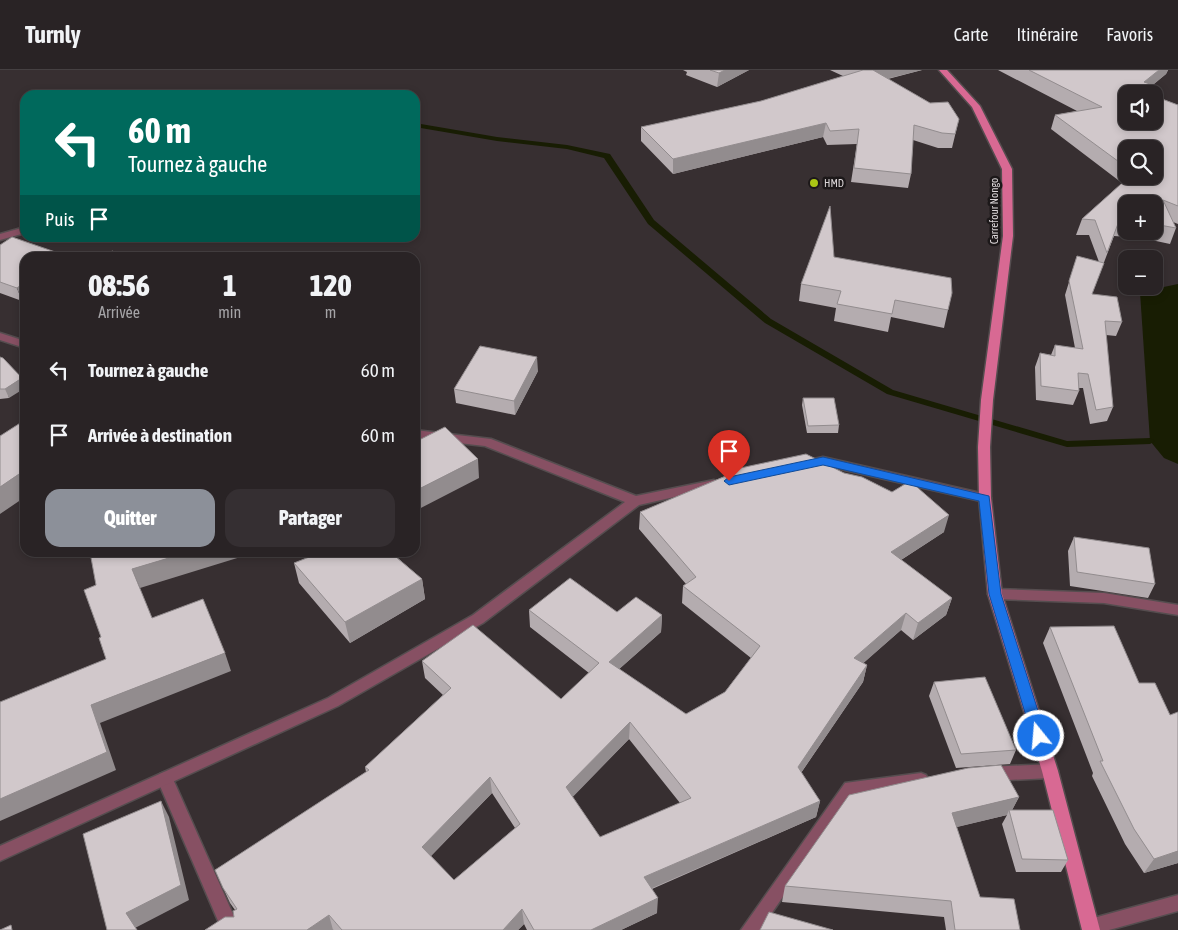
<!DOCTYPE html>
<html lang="fr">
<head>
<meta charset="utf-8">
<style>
  body { margin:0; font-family:"Asap Condensed",sans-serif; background:#352f32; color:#f1f3f6; height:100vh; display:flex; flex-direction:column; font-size:19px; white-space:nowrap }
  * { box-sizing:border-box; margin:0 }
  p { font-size:16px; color:#a5a4a7 }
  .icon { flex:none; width:28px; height:28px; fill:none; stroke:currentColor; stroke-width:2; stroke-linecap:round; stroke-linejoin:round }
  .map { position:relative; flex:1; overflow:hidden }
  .sheet { position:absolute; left:20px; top:182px; width:400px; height:305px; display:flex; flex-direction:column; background:#292325; border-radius:15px; box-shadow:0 2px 8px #0003,0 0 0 1px #454042 }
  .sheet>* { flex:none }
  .banner { position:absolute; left:20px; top:20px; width:400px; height:152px; border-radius:15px; box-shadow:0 2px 8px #0003,0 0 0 1px #454042; background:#00695c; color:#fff; overflow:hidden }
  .controls { position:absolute; left:1118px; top:15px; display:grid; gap:10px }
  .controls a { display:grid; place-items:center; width:45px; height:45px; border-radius:10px; background:#292325; box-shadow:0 2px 8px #0003,0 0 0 1px #454042; font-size:25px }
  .pin { position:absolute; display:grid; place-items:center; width:42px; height:42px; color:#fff; margin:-51px -21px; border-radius:50% 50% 50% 0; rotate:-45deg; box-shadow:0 0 5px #0007 }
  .pin .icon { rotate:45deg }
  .me { position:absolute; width:55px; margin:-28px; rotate:343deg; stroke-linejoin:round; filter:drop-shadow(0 0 4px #0008) }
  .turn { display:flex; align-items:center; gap:18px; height:105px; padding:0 25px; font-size:22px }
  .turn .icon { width:65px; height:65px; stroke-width:2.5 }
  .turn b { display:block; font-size:35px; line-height:42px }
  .then { display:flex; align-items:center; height:48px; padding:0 25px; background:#0003; gap:10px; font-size:19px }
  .eta { display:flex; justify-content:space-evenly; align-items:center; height:85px; text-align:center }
  .eta b { font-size:30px; font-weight:800; line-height:35px }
  .action { display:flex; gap:10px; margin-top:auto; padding:10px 25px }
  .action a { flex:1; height:58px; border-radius:15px; background:#8c9099; color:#fff; font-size:20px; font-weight:800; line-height:58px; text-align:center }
  .action a+a { background:#352f32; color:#f1f3f6 }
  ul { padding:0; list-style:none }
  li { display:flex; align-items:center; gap:15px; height:65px; padding:0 25px }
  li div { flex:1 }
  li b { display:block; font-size:19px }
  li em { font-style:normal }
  header { display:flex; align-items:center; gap:30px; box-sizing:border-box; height:70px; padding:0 25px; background:#292325; border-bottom:1px solid #454042 }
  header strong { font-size:24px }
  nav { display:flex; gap:28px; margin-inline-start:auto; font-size:18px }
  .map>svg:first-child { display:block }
  .water { fill:#181d03 }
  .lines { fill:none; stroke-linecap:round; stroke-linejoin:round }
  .stream { fill:#181d03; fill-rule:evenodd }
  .service-casing { stroke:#554d4f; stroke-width:3 }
  .minor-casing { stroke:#554d4f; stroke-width:3 }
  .primary-casing { stroke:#554d4f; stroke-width:3 }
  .service { fill:#875063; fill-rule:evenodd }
  .minor { fill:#875063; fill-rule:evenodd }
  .primary { fill:#d86993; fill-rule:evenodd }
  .wall { fill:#b4acaf; fill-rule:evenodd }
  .shaded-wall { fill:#928c8e }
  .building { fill:#d1c8cb; stroke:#928c8e; fill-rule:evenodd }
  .route { fill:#1a73e8; stroke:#114b97 }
  .poi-dot { fill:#abc615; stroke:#1c1819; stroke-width:2 }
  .labels { text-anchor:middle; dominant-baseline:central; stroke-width:5; stroke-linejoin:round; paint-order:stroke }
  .far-poi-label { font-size:11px; fill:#dcd7d9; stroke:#1c1819; text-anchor:start }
  .far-street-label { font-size:11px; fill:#dcd7d9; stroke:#1c1819 }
</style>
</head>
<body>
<header>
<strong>Turnly</strong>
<nav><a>Carte</a><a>Itinéraire</a><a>Favoris</a></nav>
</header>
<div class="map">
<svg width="1178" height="860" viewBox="0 0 1178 860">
  <rect width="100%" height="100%" fill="#372f31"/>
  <path class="water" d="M 1178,214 L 1178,394 L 1164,388 L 1150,371 L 1140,222 Z"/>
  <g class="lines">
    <path class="stream" d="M 415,53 L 497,67 L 567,75 L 610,84 L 654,150 L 771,249 L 893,320 L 1067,371 L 1150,368 L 1155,371 L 1150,374 L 1067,377 L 887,324 L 765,253 L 648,154 L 604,88 L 567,79 L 497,71 L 415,57 Z"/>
    <defs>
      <path id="service" d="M 1050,694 L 1055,696 L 1058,701 L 1055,706 L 1050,708 L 988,711 L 983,709 L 980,704 L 983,699 L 988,697 Z
        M 165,702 L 170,704 L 173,709 L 240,860 L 222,860 L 157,709 L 160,704 Z
        M 921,703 L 926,705 L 929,710 L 926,715 L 921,717 L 854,724 L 760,860 L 741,860 L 845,713 Z
        M 1178,825 L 1178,841 L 1109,860 L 1083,860 L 1082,857 L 1084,851 L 1090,849 Z"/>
      <path id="minor" d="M 25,157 L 25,163 L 0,170 L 0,164 Z
        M 0,263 L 25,271 L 25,278 L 0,270 Z
        M 415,360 L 491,369 L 636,426 L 714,410 L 720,414 L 714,418 L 639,435 L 483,553 L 338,636 L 0,791 L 0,776 L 328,628 L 473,545 L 625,432 L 485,376 L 415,368 Z
        M 823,387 L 985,424 L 991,428 L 985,432 L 823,395 L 804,399 L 798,395 L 800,392 Z
        M 995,519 L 1104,523 L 1178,535 L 1178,545 L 1104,533 L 995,529 L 990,528 L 988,524 L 990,520 Z"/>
      <path id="primary" d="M 939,0 L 947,0 L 980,36 L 1012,99 L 1013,166 L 993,330 L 990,377 L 991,428 L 1002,524 L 1058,701 L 1100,860 L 1082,860 L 1042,701 L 988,524 L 979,428 L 978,377 L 981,330 L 1003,166 L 1002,99 L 972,37 Z"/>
    </defs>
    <use href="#service" class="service-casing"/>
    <use href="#minor" class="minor-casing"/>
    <use href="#primary" class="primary-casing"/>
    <use href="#service" class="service"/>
    <use href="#minor" class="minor"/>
    <use href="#primary" class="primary"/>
  </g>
  <path class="wall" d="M 683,0 L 749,0 L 717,17 L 686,5 L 687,2 Z
    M 830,0 L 922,0 L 888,9 L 930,33 L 959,49 L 952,78 L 938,78 L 913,70 L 911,104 L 908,118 L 851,112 L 857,74 L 827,75 L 823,67 L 673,104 L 641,71 L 641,57 L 761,31 L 843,6 Z
    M 998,0 L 1168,0 L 1166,4 L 1149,18 L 1147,23 L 1178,35 L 1178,154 L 1173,152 L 1176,158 L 1170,174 L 1142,168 L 1114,166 L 1092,224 L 1122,252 L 1116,266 L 1106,265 L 1113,337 L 1107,351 L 1090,354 L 1083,318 L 1079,318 L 1079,321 L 1073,335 L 1036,330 L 1035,297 L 1040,283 L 1051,285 L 1055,275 L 1075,278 L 1065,225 L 1077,186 L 1099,192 L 1089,165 L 1076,165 L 1082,149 L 1122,113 L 1051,59 L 1055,45 L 1077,41 ZM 1126,79 L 1154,106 L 1126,106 ZM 1126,134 L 1154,134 L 1154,161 L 1126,161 Z
    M 0,175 L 22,231 L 0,223 Z
    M 834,187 L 948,240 L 944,258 L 891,247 L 888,262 L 834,251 L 836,238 L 799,231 L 801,214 Z
    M 0,287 L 9,328 L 0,329 Z
    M 538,301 L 515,345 L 456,333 L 454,319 Z
    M 803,328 L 839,355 L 838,363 L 807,363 L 802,335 Z
    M 731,400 L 944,462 L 901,490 L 952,528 L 946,545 L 913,570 L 901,560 L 863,593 L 867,595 L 863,612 L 801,703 L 820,731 L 816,747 L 652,819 L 657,843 L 621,860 L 527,860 L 524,854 L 518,860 L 334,860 L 234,847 L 235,840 L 230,833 L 215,800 L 366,702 L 365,697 L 443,625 L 425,608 L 422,591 L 561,629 L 589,603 L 530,557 L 529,540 L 617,542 L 662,545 L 661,562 L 619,599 L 686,644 L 725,622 L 751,588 L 682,533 L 683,516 L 686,514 L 639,459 L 640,442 L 730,404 ZM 629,669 L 680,733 L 600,767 L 572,727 ZM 492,723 L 515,758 L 454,810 L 431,786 Z
    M 1074,467 L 1155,514 L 1148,528 L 1070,516 L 1068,481 Z
    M 322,482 L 392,482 L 392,483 L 422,509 L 425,529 L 350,573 L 299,513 L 294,493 Z
    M 1050,557 L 1178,793 L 1144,803 L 1125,774 L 1092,706 L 1093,703 L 1043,573 Z
    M 934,612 L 1016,680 L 1010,694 L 956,698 L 929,626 Z
    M 1019,727 L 1012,740 L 1068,790 L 1061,802 L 1016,802 L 1002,754 L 1007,745 L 956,757 L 980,827 L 1020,860 L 946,860 L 944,847 L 782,832 L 785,816 Z"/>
  <path class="shaded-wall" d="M 725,0 L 749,0 L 717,17 L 719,3 Z
    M 872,0 L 922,0 L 870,13 Z
    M 1159,0 L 1168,0 L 1166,4 L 1149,18 L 1147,24 L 1139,24 L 1144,12 Z
    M 826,53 L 823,67 L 673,104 L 673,89 Z
    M 25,212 L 25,229 L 22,231 L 17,218 Z
    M 537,287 L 538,301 L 515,345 L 514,331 Z
    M 22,308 L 25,318 L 9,328 L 5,319 Z
    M 478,389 L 479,408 L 415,441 L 415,421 Z
    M 25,400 L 25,427 L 0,444 L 0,417 Z
    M 949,445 L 944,462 L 887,499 L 891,482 Z
    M 189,482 L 246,482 L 247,485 L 140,518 L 132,499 Z
    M 422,509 L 425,529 L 350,573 L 345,552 Z
    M 952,528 L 946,545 L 913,570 L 918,553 Z
    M 906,543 L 901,560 L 850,605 L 854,588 Z
    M 662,545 L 661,562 L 608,609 L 609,592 Z
    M 225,583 L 231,601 L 100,653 L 116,700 L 0,751 L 0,729 L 91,635 Z
    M 867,595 L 863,612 L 794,713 L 798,697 Z
    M 630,652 L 629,669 L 566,734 L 566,717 Z
    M 490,707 L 492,723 L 425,792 L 422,777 Z
    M 1019,727 L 1010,744 L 1009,740 L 1007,745 L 945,760 L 952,743 Z
    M 161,731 L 169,747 L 189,830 L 135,858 L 126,843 Z
    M 820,731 L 816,747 L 643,822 L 644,807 Z
    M 1178,781 L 1178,793 L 1144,803 L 1154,789 Z
    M 658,828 L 657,843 L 621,860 L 591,860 Z
    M 522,839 L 524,854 L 518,860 L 503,860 Z
    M 329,845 L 333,860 L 307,860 Z"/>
  <path class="building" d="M 710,0 L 725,0 L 719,3 Z
    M 863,0 L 873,0 L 930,33 L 948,32 L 959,49 L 955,64 L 942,63 L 914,55 L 911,104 L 854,98 L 859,59 L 830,61 L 826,53 L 673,89 L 641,57 L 761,31 Z
    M 1029,0 L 1159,0 L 1144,12 L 1150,14 L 1140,21 L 1148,24 L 1126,24 L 1126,51 L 1154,51 L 1154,26 L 1178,35 L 1178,136 L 1163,130 L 1176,158 L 1154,154 L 1154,134 L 1126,134 L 1126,152 L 1119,151 L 1107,183 L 1095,150 L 1082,149 L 1130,106 L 1154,106 L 1154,79 L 1126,79 L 1126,97 L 1055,45 L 1102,37 Z
    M 830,136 L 834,187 L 951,208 L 952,223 L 948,240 L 895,230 L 892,244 L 837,234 L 841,221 L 801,214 Z
    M 12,167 L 64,185 L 61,188 L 25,188 L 25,212 L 17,218 L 0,212 L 0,175 Z
    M 112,181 L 133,188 L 104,188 Z
    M 1077,186 L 1104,193 L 1092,224 L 1117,227 L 1122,252 L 1105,251 L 1113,337 L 1096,340 L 1088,304 L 1078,303 L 1079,321 L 1041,316 L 1040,283 L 1055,286 L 1055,275 L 1083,279 L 1069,211 Z
    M 480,276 L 537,287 L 514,331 L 454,319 Z
    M 0,287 L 3,288 L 22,308 L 5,319 L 0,319 Z
    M 803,328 L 834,328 L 839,355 L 808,356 Z
    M 25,350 L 25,400 L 0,417 L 0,366 Z
    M 445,357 L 478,389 L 415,421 L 415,372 Z
    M 806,384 L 844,403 L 862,407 L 892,422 L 910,411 L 949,445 L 891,482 L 952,528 L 918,553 L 906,543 L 854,588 L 867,595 L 798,697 L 820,731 L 644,807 L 658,828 L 591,860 L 534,860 L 522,839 L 503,860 L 342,860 L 329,845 L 307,860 L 205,860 L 225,847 L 234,847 L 233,841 L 237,839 L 223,818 L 215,800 L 369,700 L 365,697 L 451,618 L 422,591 L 473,555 L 561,629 L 599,593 L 529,540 L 570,508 L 617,542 L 636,527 L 662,545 L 609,592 L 686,644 L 725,622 L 760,576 L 683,516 L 696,507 L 640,442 L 733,403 L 731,400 ZM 630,652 L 691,728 L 600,767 L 566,717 ZM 490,707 L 520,754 L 454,810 L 422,777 Z
    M 1074,467 L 1149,478 L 1155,514 L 1077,502 Z
    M 90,482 L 189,482 L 132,499 L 152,548 L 203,529 L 225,583 L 91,635 L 107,682 L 0,729 L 0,632 L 106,589 L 99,568 L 101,567 L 84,520 L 96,515 Z
    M 322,482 L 390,482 L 422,509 L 345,552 L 294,493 Z
    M 1114,556 L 1139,613 L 1155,613 L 1170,645 L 1178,642 L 1178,781 L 1154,789 L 1134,759 L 1100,691 L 1103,691 L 1050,557 Z
    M 985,607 L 1016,680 L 961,684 L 934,612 Z
    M 1001,695 L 1019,727 L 952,743 L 980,827 L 1014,829 L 1020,860 L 955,860 L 951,831 L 785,816 L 849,725 L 968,698 Z
    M 161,731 L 181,815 L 126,843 L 137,860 L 107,860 L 83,764 Z
    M 1009,740 L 1053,740 L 1068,790 L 1022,789 Z
    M 769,842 L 833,860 L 760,860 Z
    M 11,855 L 12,860 L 0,860 Z"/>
  <path class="route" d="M 823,387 L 989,426 L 1001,524 L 1046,666 L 1044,670 L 1039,672 L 1034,670 L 1032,666 L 989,524 L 979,431 L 823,395 L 729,415 L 724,411 L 729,407 Z"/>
  <circle class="poi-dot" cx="814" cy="113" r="5"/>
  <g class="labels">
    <g class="far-poi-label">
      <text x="824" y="113">HMD</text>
    </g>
    <g class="far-street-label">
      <text transform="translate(994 141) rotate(-90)">Carrefour Nongo</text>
    </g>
  </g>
</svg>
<div class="controls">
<a><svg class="icon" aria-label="sound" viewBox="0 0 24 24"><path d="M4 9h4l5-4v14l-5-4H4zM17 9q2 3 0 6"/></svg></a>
<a><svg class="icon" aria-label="search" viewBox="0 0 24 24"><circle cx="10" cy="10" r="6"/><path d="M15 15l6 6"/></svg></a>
<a>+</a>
<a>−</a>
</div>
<div class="pin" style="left:729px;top:411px;background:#d93025"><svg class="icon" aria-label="arrive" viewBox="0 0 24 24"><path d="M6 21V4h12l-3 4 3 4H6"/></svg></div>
<svg class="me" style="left:1039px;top:666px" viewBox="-20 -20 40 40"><circle r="17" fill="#1a73e8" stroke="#fff" stroke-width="3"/><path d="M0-11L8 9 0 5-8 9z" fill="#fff"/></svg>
<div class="banner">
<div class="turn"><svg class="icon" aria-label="left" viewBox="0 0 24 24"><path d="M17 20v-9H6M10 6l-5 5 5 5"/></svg><div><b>60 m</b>Tournez à gauche</div></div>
<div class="then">Puis<svg class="icon" aria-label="arrive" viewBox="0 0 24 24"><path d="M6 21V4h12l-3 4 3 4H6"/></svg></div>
</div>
<section class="sheet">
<div class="eta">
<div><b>08:56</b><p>Arrivée</p></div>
<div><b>1</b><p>min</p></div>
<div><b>120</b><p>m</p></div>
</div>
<ul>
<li><svg class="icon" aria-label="left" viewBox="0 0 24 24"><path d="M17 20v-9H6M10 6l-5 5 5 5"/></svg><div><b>Tournez à gauche</b></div><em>60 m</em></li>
<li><svg class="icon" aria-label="arrive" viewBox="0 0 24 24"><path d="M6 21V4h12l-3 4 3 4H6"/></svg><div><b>Arrivée à destination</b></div><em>60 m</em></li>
</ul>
<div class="action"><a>Quitter</a><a>Partager</a></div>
</section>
</div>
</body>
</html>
